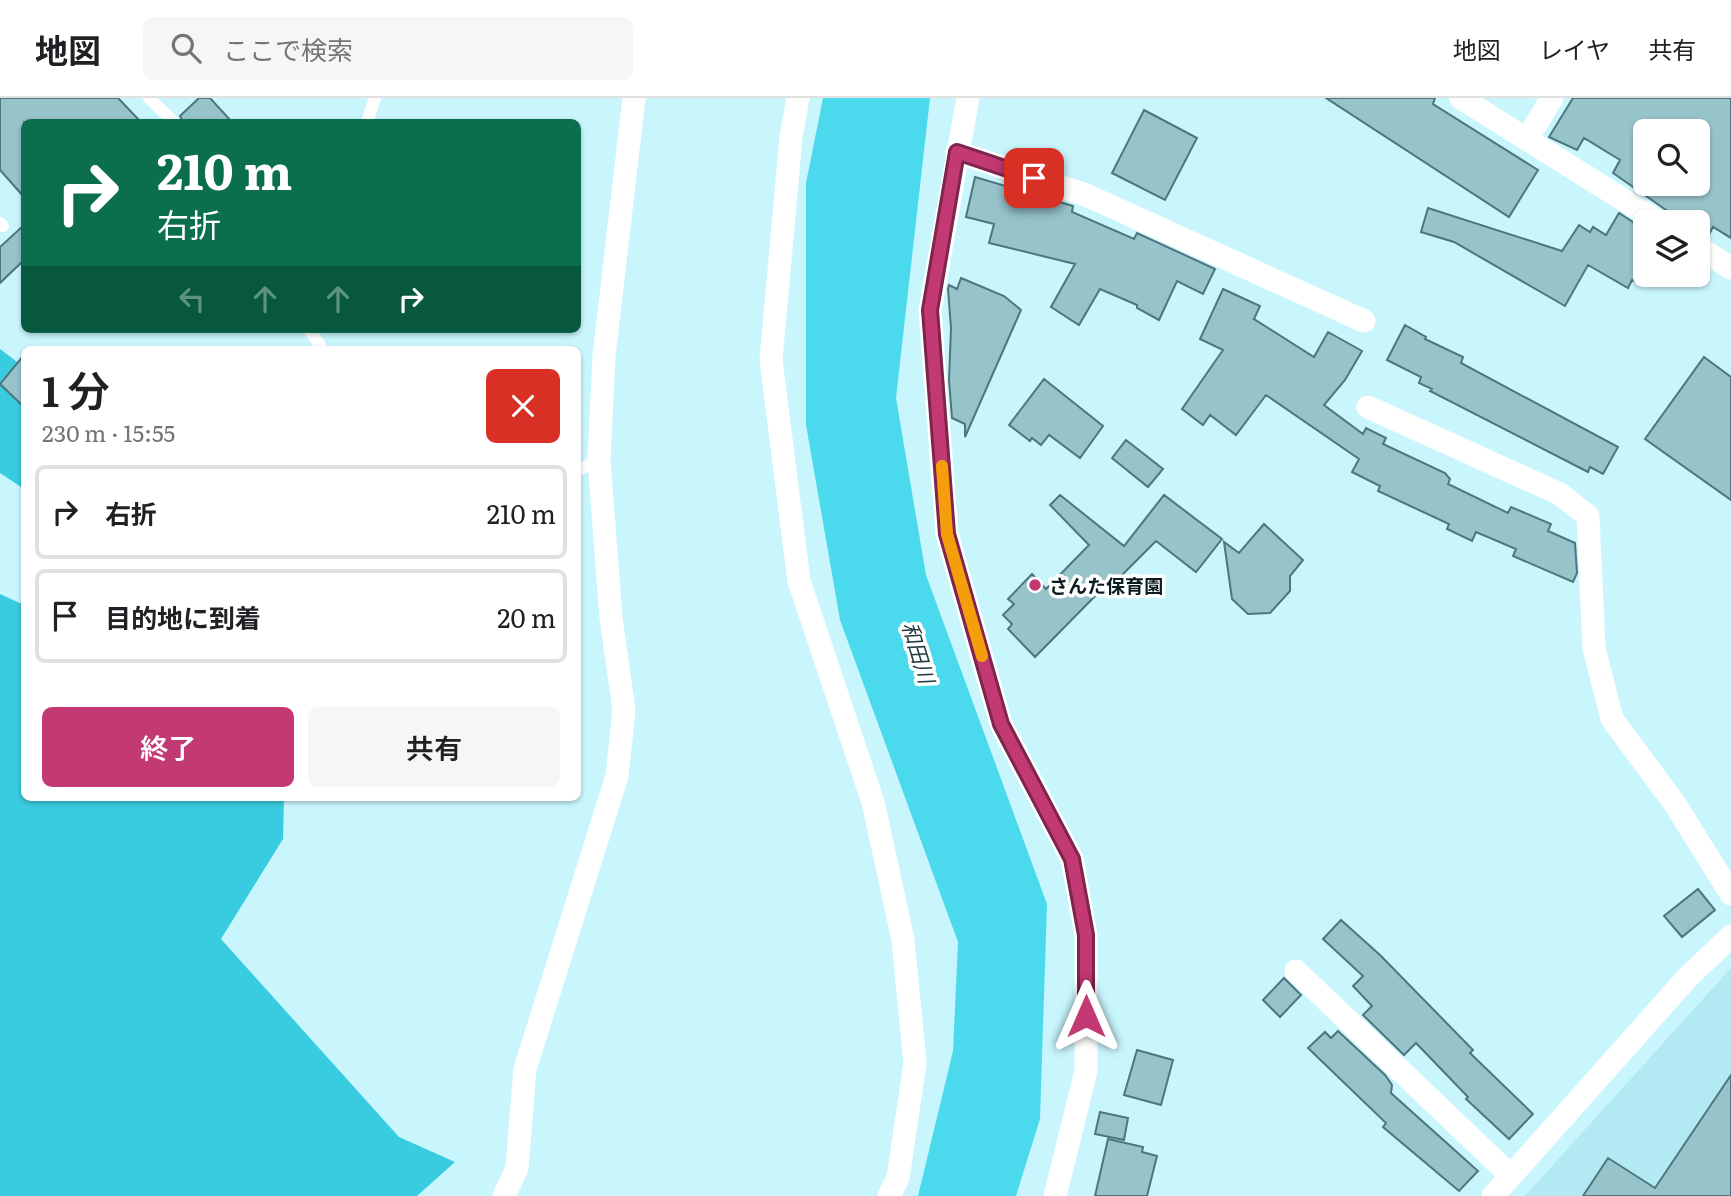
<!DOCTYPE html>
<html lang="ja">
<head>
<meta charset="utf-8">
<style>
  body { margin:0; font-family:Literata,"Noto Sans JP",serif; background:#f6f6f6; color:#202124; height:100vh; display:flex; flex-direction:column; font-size:26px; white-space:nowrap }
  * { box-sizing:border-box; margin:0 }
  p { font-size:23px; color:#757577 }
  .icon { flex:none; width:38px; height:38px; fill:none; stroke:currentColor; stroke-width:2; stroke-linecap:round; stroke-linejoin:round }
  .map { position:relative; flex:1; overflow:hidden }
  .sheet { position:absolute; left:21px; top:248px; width:560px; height:455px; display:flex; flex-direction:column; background:#fff; border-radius:10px; box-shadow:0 2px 5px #0004 }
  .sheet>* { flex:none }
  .hud { position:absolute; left:21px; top:21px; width:560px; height:214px; border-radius:10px; box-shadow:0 2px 5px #0004; background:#0b6e4f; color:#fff; overflow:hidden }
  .fabs { position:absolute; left:1633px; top:21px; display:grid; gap:14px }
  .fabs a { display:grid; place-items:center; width:77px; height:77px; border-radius:10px; background:#fff; box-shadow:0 2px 5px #0004; font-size:35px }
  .pin { position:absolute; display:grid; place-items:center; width:60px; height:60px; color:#fff; margin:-30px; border-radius:14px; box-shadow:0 4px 10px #0006 }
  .me { position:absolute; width:77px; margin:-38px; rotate:0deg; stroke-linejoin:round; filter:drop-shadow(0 0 5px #0008) }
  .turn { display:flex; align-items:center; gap:24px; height:147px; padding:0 21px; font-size:32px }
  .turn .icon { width:91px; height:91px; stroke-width:2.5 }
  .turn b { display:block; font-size:49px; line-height:60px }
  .lanes { display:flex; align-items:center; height:66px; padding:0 21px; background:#0003; justify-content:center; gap:35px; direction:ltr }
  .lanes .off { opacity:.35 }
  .round { display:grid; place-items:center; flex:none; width:74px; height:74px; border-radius:10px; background:#f6f6f6 }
  .overview { display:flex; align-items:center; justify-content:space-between; height:119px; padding:0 21px }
  h1 { font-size:42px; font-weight:600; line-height:52px }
  .cta { display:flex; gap:14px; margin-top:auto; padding:14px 21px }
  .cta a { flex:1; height:80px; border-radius:10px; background:#c23974; color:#fff; font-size:28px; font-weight:600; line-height:80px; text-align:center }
  .cta a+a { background:#f6f6f6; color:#202124 }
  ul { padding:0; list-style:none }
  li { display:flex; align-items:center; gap:21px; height:94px; margin:0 14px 10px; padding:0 7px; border:4px solid #e0e0e0; border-radius:10px }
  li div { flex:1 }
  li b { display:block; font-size:26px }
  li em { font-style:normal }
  header { display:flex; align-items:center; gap:42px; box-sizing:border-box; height:98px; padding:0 35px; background:#fff; border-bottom:2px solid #e0e0e0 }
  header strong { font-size:33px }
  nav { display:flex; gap:38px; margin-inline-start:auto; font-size:24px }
  .search { width:490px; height:63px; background:#f6f6f6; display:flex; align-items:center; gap:18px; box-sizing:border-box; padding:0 24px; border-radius:10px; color:#757577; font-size:26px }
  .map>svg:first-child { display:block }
  .built { fill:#b3e9f2 }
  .forest { fill:#39cce0 }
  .water { fill:#4bdaed }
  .building { fill:#97c3ca; stroke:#4d767d; stroke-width:2; fill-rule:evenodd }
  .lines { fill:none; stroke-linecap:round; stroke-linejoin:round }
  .lane { stroke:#fff; stroke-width:12 }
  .street { stroke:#fff; stroke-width:23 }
  .route-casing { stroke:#7e254b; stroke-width:18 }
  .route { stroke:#c23974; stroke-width:12 }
  .slow { stroke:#f59e0b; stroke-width:12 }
  .poi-dot { fill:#c23974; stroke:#fff; stroke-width:2.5 }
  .labels { text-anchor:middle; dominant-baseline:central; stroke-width:7; stroke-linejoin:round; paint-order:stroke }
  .poi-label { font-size:19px; font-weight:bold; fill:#0b1c1f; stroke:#fff; text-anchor:start }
  .water-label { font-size:21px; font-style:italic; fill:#243c40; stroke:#fff }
</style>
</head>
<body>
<header>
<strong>地図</strong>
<div class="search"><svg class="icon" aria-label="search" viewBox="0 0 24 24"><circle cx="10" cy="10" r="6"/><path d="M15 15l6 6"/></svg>ここで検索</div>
<nav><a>地図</a><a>レイヤ</a><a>共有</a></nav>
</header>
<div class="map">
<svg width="1731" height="1098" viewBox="0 0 1731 1098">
  <rect width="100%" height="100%" fill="#c9f6fd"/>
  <path class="built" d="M 1731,870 L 1731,1098 L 1525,1098 Z"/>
  <path class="forest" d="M 0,251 L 24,269 L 24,391 L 0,375 Z
    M 0,496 L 24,507 L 24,700 L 284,700 L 283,741 L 221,841 L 399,1039 L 455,1064 L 417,1098 L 0,1098 Z"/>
  <path class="water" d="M 823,0 L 930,0 L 896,300 L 926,477 L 1047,806 L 1040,1021 L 1016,1098 L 918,1098 L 953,953 L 958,844 L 840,522 L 806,327 L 806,85 Z"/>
  <path class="building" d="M 0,0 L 118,0 L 141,24 L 24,24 L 24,99 L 0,72 Z
    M 199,0 L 210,0 L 232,24 L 183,24 L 180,18 Z
    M 1326,0 L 1435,0 L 1433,6 L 1538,72 L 1509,119 Z
    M 1573,0 L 1731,0 L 1731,140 L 1713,129 L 1708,138 L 1698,135 L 1698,124 L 1673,124 L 1666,112 L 1613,75 L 1620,62 L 1584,40 L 1577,52 L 1549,39 ZM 1645,33 L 1698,33 L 1698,86 L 1645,86 Z
    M 1144,12 L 1197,40 L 1165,102 L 1112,75 Z
    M 975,79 L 1073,108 L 1072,114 L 1134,141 L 1137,135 L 1215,171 L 1203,196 L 1177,183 L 1159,222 L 1137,210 L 1137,207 L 1100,191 L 1079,227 L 1051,209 L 1075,166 L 989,145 L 994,126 L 966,119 Z
    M 1428,110 L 1562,153 L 1579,127 L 1590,134 L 1593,129 L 1606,137 L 1619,115 L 1645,132 L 1645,167 L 1636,184 L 1632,182 L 1628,190 L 1588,167 L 1565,208 L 1454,144 L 1421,134 Z
    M 24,127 L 24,162 L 0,185 L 0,149 Z
    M 961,180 L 1004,198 L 1021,212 L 965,339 L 965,326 L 952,320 L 949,282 L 951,230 L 948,191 L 949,187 L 957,191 Z
    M 1223,191 L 1260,208 L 1254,221 L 1314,259 L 1328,234 L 1362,253 L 1345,282 L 1324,307 L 1363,336 L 1366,330 L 1386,340 L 1383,346 L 1445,375 L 1450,381 L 1448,386 L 1508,415 L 1511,409 L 1551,426 L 1548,433 L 1575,445 L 1577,475 L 1573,484 L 1513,458 L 1516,451 L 1476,434 L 1472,443 L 1447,431 L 1449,426 L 1378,393 L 1380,388 L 1352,374 L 1359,361 L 1266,297 L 1236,337 L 1210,317 L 1203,327 L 1182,311 L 1223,252 L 1200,241 Z
    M 1405,227 L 1426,239 L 1425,241 L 1463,259 L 1461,265 L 1618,349 L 1603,376 L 1590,369 L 1588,374 L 1430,293 L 1432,291 L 1419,285 L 1421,279 L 1387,262 Z
    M 24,257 L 24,309 L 0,286 Z
    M 1704,259 L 1731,279 L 1731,402 L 1645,341 Z
    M 1044,281 L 1103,328 L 1080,360 L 1049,337 L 1041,347 L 1032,340 L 1030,343 L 1009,327 Z
    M 1126,342 L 1163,371 L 1148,389 L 1112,360 Z
    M 1060,397 L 1124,448 L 1164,397 L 1222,441 L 1196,474 L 1156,443 L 1112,487 L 1109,484 L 1035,559 L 1008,531 L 1012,526 L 1003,517 L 1014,506 L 1008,501 L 1032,476 L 1046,491 L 1089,447 L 1050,407 Z
    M 1264,426 L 1303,462 L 1290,478 L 1290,493 L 1270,515 L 1248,516 L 1232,501 L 1224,444 L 1239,455 Z
    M 1698,791 L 1715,812 L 1682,839 L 1664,818 Z
    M 1341,822 L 1380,857 L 1473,952 L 1470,955 L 1533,1016 L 1509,1041 L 1466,1001 L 1468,999 L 1416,945 L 1404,957 L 1363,917 L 1372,908 L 1353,888 L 1363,878 L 1323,841 Z
    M 1284,880 L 1301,897 L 1280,919 L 1263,902 Z
    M 1338,933 L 1385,977 L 1392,987 L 1391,995 L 1478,1073 L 1459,1093 L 1383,1029 L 1386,1025 L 1308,950 L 1325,934 L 1331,940 Z
    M 1137,952 L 1173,962 L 1161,1007 L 1124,997 Z
    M 1731,977 L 1731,1098 L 1583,1098 L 1608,1060 L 1655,1090 Z
    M 1100,1014 L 1128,1020 L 1124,1042 L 1095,1036 Z
    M 1108,1041 L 1143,1049 L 1142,1054 L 1157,1058 L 1147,1098 L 1095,1098 Z"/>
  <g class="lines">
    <path class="lane" d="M 149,0 L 174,24
      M 367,24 L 375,0
      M 0,125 L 3,128
      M 309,231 L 323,252
      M 578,372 L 599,362"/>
    <path class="street" d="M 798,0 L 791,39 L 771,262 L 799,483 L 873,704 L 903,842 L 915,965 L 898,1080 L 889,1098
      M 968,0 L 930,212 L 947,436 L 1001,626 L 1072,761 L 1086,837 L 1086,973 L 1055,1098
      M 1461,0 L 1659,124
      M 1527,41 L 1552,0
      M 957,54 L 1086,97 L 1364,223
      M 1698,149 L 1731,170
      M 1368,309 L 1560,396 L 1588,418 L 1594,550 L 1612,621 L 1675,706 L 1731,796
      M 1296,873 L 1511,1078
      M 504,1098 L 517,1070 L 525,971 L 617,678 L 624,612 L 611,520 L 599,362 L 604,258 L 634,0
      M 1493,1098 L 1687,880 L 1731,838"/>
  </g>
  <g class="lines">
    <defs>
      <path id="route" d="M 1034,80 L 957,54 L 930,212 L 947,436 L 1001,626 L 1072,761 L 1086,837 L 1086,918"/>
    </defs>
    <use href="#route" class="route-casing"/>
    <use href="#route" class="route"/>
    <path class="slow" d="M 942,368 L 947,436 L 982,558"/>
  </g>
  <circle class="poi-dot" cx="1035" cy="487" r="7"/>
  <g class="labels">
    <g class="poi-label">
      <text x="1049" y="487">さんた保育園</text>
    </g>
    <g class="water-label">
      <text transform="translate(920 554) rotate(73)">和田川</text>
    </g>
  </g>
</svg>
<div class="fabs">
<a><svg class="icon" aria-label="search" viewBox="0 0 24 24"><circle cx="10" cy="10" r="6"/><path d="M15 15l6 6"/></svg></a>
<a><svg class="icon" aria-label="layers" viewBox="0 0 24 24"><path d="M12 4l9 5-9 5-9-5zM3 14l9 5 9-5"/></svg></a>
</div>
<div class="pin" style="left:1034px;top:80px;background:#d93025"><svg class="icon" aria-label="arrive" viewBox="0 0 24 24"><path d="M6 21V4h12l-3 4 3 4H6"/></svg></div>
<svg class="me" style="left:1086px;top:918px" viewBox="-20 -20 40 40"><path d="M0-17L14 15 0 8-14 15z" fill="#c23974" stroke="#fff" stroke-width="4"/></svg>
<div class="hud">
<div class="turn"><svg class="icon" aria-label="right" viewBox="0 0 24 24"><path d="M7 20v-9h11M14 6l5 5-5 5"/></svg><div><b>210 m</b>右折</div></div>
<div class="lanes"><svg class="icon off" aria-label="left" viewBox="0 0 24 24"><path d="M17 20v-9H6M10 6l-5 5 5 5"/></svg><svg class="icon off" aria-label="ahead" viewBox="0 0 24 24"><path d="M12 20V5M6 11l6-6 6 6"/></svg><svg class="icon off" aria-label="ahead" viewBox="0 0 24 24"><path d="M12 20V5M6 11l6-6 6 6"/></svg><svg class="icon" aria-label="right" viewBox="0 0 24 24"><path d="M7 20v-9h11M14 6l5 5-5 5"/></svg></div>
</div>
<section class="sheet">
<div class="overview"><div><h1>1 分</h1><p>230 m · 15:55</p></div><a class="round" style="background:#d93025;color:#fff"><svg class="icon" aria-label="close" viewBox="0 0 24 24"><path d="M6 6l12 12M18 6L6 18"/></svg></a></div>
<ul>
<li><svg class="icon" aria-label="right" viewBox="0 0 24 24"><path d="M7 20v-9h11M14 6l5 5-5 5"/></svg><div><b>右折</b></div><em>210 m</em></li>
<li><svg class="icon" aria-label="arrive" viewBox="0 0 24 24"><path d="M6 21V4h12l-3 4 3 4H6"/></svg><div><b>目的地に到着</b></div><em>20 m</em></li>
</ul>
<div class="cta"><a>終了</a><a>共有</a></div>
</section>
</div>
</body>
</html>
